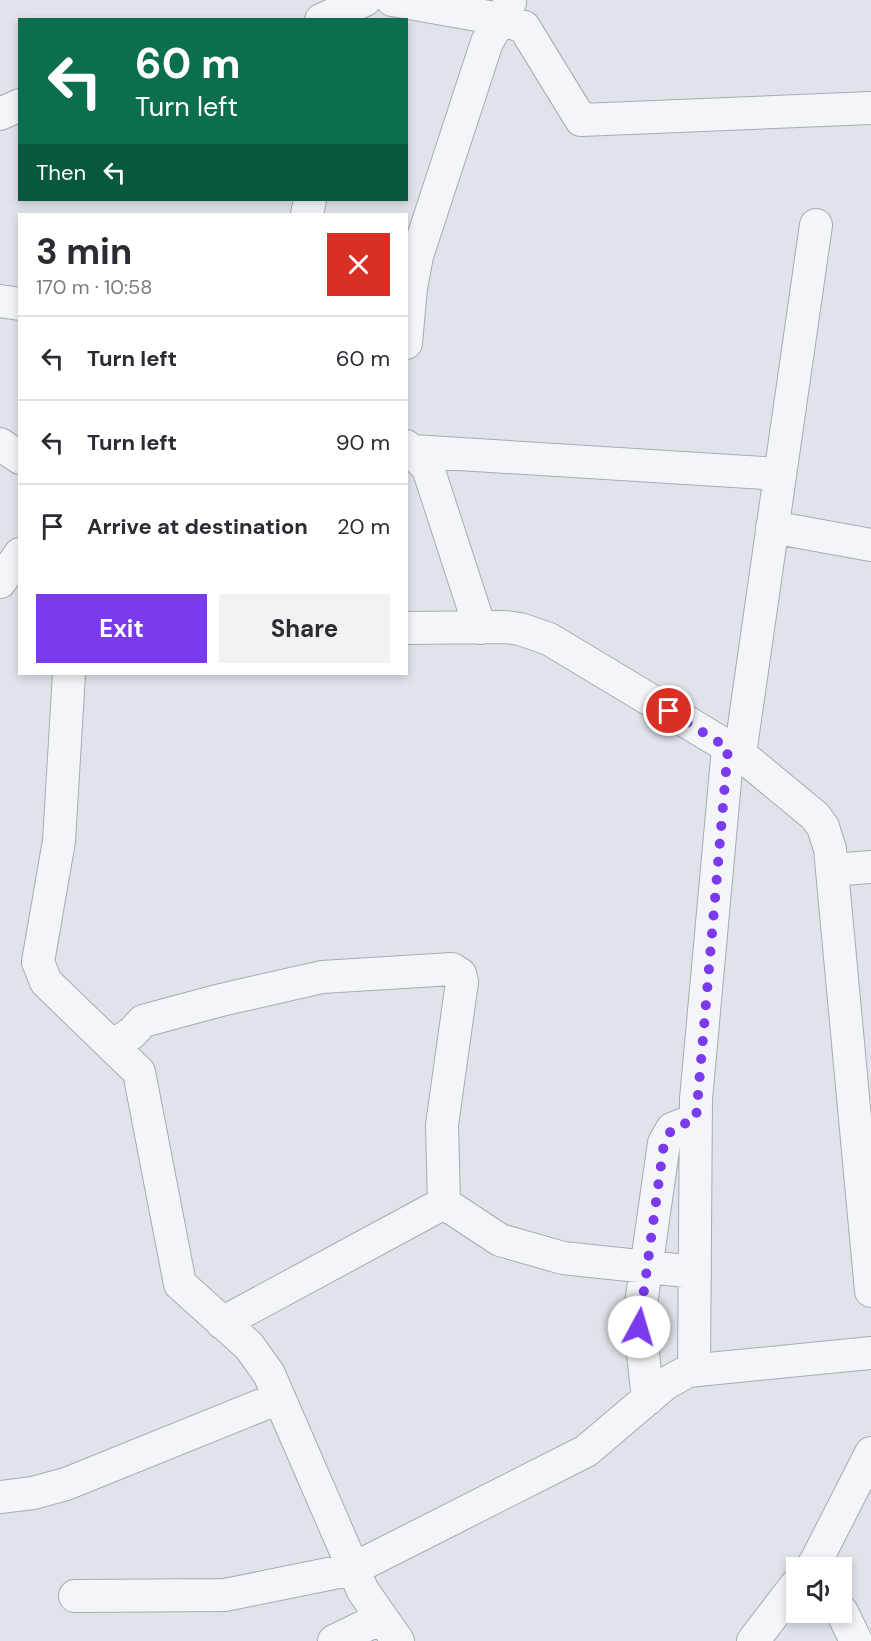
<!DOCTYPE html>
<html lang="en">
<head>
<meta charset="utf-8">
<style>
  body { margin:0; font-family:"DM Sans",sans-serif; background:#f2f2f3; color:#2b2b33; height:100vh; display:flex; flex-direction:column; font-size:22px; white-space:nowrap }
  * { box-sizing:border-box; margin:0 }
  p { font-size:20px; color:#7c7c81 }
  .icon { flex:none; width:33px; height:33px; fill:none; stroke:currentColor; stroke-width:2; stroke-linecap:round; stroke-linejoin:round }
  .map { position:relative; flex:1; overflow:hidden }
  .drawer { position:absolute; left:18px; top:213px; width:390px; height:462px; display:flex; flex-direction:column; background:#fff; border-radius:0px; box-shadow:0 3px 9px #0003 }
  .drawer>* { flex:none }
  .hud { position:absolute; left:18px; top:18px; width:390px; height:183px; border-radius:0px; box-shadow:0 3px 9px #0003; background:#0b6e4f; color:#fff; overflow:hidden }
  .fabs { position:absolute; left:786px; top:1557px; display:grid; gap:12px }
  .fabs a { display:grid; place-items:center; width:66px; height:66px; border-radius:0px; background:#fff; box-shadow:0 3px 9px #0003; font-size:30px }
  .pin { position:absolute; display:grid; place-items:center; width:51px; height:51px; color:#fff; margin:-26px; border:3px solid #fff; border-radius:50%; box-shadow:0 2px 6px #0007 }
  .me { position:absolute; width:66px; margin:-33px; rotate:6deg; stroke-linejoin:round; filter:drop-shadow(0 0 4px #0008) }
  .turn { display:flex; align-items:center; gap:21px; height:126px; padding:0 18px; font-size:27px }
  .turn .icon { width:78px; height:78px; stroke-width:2.5 }
  .turn b { display:block; font-size:42px; line-height:51px }
  .then { display:flex; align-items:center; height:57px; padding:0 18px; background:#0003; gap:12px; font-size:22px }
  .round { display:grid; place-items:center; flex:none; width:63px; height:63px; border-radius:0px; background:#f2f2f3 }
  .summary { display:flex; align-items:center; justify-content:space-between; height:102px; padding:0 18px }
  h1 { font-size:36px; font-weight:700; line-height:45px }
  .primary-button { display:flex; gap:12px; margin-top:auto; padding:12px 18px }
  .primary-button a { flex:1; height:69px; border-radius:0px; background:#7c3aed; color:#fff; font-size:24px; font-weight:700; line-height:69px; text-align:center }
  .primary-button a+a { background:#f2f2f3; color:#2b2b33 }
  ul { padding:0; list-style:none }
  li { display:flex; align-items:center; gap:18px; height:84px; padding:0 18px; border-top:2px solid #e1e1e2 }
  li div { flex:1 }
  li b { display:block; font-size:22px }
  li em { font-style:normal }
  .map>svg:first-child { display:block }
  .lines { fill:none; stroke-linecap:round; stroke-linejoin:round }
  .minor-casing { stroke:#a5abb4; stroke-width:34 }
  .minor { stroke:#f3f5f8; stroke-width:32 }
  .route { stroke:#7c3aed; stroke-width:10; stroke-dasharray:0 18 }
</style>
</head>
<body>
<div class="map">
<svg width="871" height="1641" viewBox="0 0 871 1641">
  <rect width="100%" height="100%" fill="#e0e4ea"/>
  <g class="lines">
    <defs>
      <path id="minor" d="M 392,0 L 500,19 L 524,27 L 581,120 L 871,108
        M 321,20 L 365,0
        M 0,114 L 20,105
        M 307,214 L 310,200
        M 0,301 L 20,304
        M 406,343 L 411,288 L 417,256 L 487,42 L 510,3
        M 0,444 L 20,458
        M 406,446 L 428,468 L 480,628
        M 412,451 L 780,474
        M 772,527 L 871,545
        M 0,582 L 20,554
        M 406,628 L 505,627 L 520,629 L 549,639 L 740,754 L 815,816 L 823,827 L 830,849 L 871,1291
        M 69,674 L 59,841 L 38,962 L 46,982 L 139,1072 L 180,1284 L 249,1346 L 269,1374 L 363,1591 L 398,1641
        M 740,754 L 816,225
        M 832,870 L 871,867
        M 112,1046 L 132,1033 L 143,1021 L 221,1000 L 322,977 L 452,969 L 460,974 L 462,982 L 442,1125 L 444,1203 L 222,1323
        M 444,1203 L 500,1240 L 563,1258 L 695,1272
        M 694,1370 L 696,1099 L 728,748
        M 648,1399 L 639,1318 L 664,1143 L 672,1129 L 696,1119
        M 0,1497 L 33,1493 L 66,1484 L 279,1398
        M 811,1568 L 816,1561 L 871,1453
        M 75,1596 L 225,1595 L 353,1569 L 586,1451 L 665,1384 L 688,1371 L 871,1353
        M 842,1612 L 856,1641
        M 334,1641 L 381,1618
        M 753,1641 L 796,1585"/>
    </defs>
    <use href="#minor" class="minor-casing"/>
    <use href="#minor" class="minor"/>
  </g>
  <g class="lines">
    <path class="route" d="M 639,1327 L 664,1143 L 672,1129 L 696,1119 L 728,748 L 669,711"/>
  </g>
</svg>
<div class="fabs">
<a><svg class="icon" aria-label="sound" viewBox="0 0 24 24"><path d="M4 9h4l5-4v14l-5-4H4zM17 9q2 3 0 6"/></svg></a>
</div>
<div class="pin" style="left:669px;top:711px;background:#d93025"><svg class="icon" aria-label="arrive" viewBox="0 0 24 24"><path d="M6 21V4h12l-3 4 3 4H6"/></svg></div>
<svg class="me" style="left:639px;top:1327px" viewBox="-20 -20 40 40"><circle r="19" fill="#fff"/><path d="M0-13L10 11 0 6-10 11z" fill="#7c3aed"/></svg>
<div class="hud">
<div class="turn"><svg class="icon" aria-label="left" viewBox="0 0 24 24"><path d="M17 20v-9H6M10 6l-5 5 5 5"/></svg><div><b>60 m</b>Turn left</div></div>
<div class="then">Then<svg class="icon" aria-label="left" viewBox="0 0 24 24"><path d="M17 20v-9H6M10 6l-5 5 5 5"/></svg></div>
</div>
<section class="drawer">
<div class="summary"><div><h1>3 min</h1><p>170 m · 10:58</p></div><a class="round" style="background:#d93025;color:#fff"><svg class="icon" aria-label="close" viewBox="0 0 24 24"><path d="M6 6l12 12M18 6L6 18"/></svg></a></div>
<ul>
<li><svg class="icon" aria-label="left" viewBox="0 0 24 24"><path d="M17 20v-9H6M10 6l-5 5 5 5"/></svg><div><b>Turn left</b></div><em>60 m</em></li>
<li><svg class="icon" aria-label="left" viewBox="0 0 24 24"><path d="M17 20v-9H6M10 6l-5 5 5 5"/></svg><div><b>Turn left</b></div><em>90 m</em></li>
<li><svg class="icon" aria-label="arrive" viewBox="0 0 24 24"><path d="M6 21V4h12l-3 4 3 4H6"/></svg><div><b>Arrive at destination</b></div><em>20 m</em></li>
</ul>
<div class="primary-button"><a>Exit</a><a>Share</a></div>
</section>
</div>
</body>
</html>
